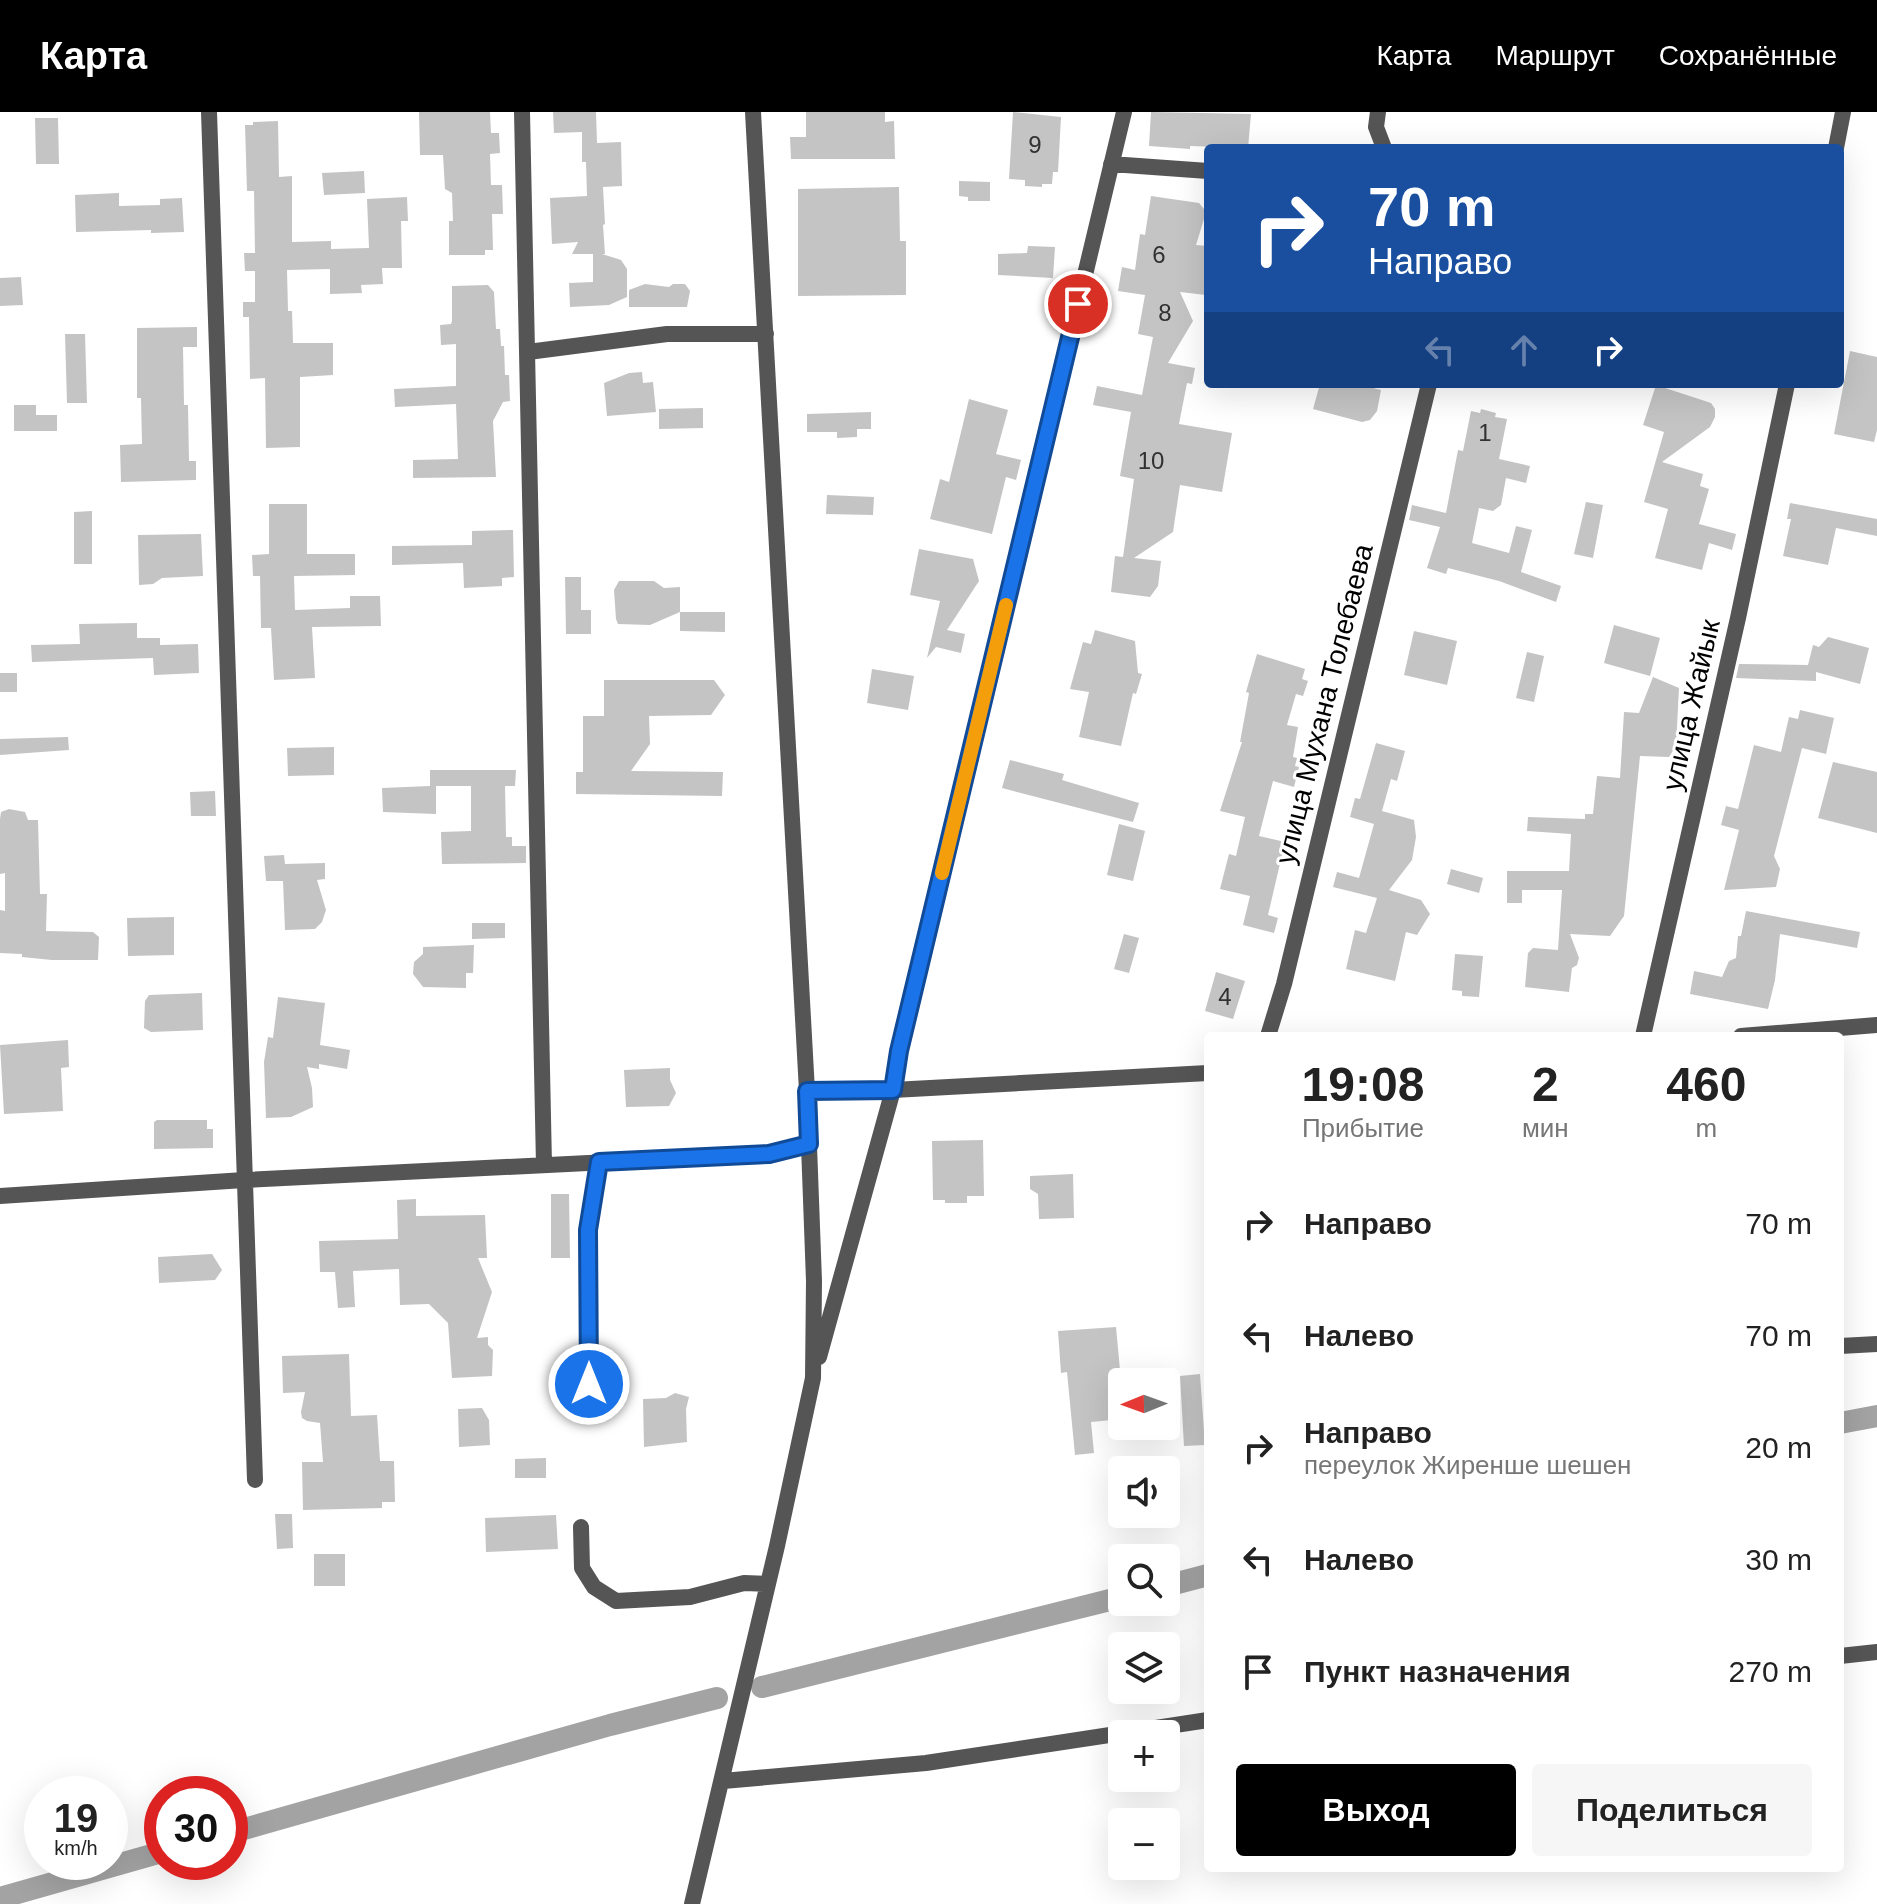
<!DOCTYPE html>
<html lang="ru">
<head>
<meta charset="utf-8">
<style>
  body { margin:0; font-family:Arial,sans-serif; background:#f6f6f6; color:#222; height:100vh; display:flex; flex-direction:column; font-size:30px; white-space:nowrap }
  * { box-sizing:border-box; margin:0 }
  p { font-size:26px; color:#767676 }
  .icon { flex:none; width:44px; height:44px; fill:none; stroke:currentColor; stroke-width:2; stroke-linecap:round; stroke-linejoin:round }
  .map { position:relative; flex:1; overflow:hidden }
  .panel { position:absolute; left:1204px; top:920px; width:640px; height:840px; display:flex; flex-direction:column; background:#fff; border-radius:8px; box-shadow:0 8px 32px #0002 }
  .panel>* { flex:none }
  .guide { position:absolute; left:1204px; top:32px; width:640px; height:244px; border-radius:8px; box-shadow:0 8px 32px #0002; background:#1a4fa0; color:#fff; overflow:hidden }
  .needle { width:52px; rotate:269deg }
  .tools { position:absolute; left:1108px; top:1256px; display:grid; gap:16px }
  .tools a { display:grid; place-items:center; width:72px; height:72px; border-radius:8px; background:#fff; box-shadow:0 8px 32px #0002; font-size:40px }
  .speed { position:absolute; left:24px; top:1664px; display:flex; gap:16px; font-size:40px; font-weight:700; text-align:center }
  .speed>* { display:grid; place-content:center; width:104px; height:104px; border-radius:50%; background:#fff; box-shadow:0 8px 32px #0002; line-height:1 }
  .speed small { font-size:20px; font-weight:400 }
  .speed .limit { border:12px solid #d22; background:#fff; color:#111 }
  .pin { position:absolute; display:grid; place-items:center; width:68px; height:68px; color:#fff; margin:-34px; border:4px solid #fff; border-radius:50%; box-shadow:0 2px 8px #0007 }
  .me { position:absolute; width:88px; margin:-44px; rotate:0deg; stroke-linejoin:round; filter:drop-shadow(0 0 6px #0008) }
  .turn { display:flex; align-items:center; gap:28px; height:168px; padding:0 32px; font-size:36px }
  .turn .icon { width:104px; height:104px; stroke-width:2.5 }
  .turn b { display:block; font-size:56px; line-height:68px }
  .lanes { display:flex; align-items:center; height:76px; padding:0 32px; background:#0003; justify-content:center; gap:40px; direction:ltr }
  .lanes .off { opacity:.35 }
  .eta { display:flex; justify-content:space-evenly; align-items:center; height:136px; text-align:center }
  .eta b { font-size:48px; font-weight:600; line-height:56px }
  .button { display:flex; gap:16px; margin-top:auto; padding:16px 32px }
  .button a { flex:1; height:92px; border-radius:8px; background:#000; color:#fff; font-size:32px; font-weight:600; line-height:92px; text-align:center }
  .button a+a { background:#f6f6f6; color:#222 }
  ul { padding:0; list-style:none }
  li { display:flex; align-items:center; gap:24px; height:112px; padding:0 32px }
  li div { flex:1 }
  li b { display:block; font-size:30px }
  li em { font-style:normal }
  header { display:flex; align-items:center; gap:48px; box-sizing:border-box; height:112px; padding:0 40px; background:#000; color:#fff }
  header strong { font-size:38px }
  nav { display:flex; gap:44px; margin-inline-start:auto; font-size:28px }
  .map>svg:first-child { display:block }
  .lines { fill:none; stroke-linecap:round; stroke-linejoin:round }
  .canal { stroke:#a3a3a3; stroke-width:22 }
  .building { fill:#c4c4c4 }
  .minor { stroke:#555; stroke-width:16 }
  .route-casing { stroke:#114b97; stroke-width:20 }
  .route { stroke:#1a73e8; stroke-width:14 }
  .slow { stroke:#f59e0b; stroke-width:14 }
  .labels { text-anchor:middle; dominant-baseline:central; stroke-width:6; stroke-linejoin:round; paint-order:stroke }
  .number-label { font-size:24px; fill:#313131 }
  .street-label { font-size:28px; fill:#000; stroke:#fff }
</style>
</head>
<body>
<header>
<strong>Карта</strong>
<nav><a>Карта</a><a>Маршрут</a><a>Сохранённые</a></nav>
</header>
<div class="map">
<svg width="1877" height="1792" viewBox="0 0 1877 1792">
  <rect width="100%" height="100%" fill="#fff"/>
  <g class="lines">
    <path class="canal" d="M 1840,1311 L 1877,1304
      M 1166,1474 L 1208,1463
      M 762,1575 L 1122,1485
      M 230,1721 L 610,1613 L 717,1586
      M 0,1786 L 162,1740"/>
  </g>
  <path class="building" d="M 419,0 L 490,0 L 491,21 L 499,21 L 500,41 L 490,42 L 491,73 L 502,73 L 503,102 L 492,102 L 493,138 L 485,138 L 485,143 L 449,143 L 449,109 L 453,109 L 452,81 L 445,77 L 443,43 L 420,43 Z
    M 553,0 L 596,0 L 597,31 L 621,30 L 622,74 L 603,75 L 605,112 L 603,113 L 605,142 L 602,142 L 621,148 L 627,157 L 627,185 L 609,193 L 570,195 L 569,171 L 593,170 L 593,142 L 572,142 L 578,130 L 552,132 L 550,86 L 587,84 L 586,50 L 582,50 L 582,20 L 554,21 Z
    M 806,0 L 885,0 L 885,10 L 894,9 L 895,47 L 791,47 L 790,25 L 806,25 Z
    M 1013,0 L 1061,5 L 1058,60 L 1053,60 L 1052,72 L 1042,72 L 1042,75 L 1025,74 L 1025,68 L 1009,67 Z
    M 1151,0 L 1251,2 L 1248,36 L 1190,34 L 1190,37 L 1149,34 Z
    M 35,6 L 58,6 L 59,52 L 36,52 Z
    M 278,9 L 279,65 L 292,64 L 292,130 L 331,129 L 331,137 L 369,136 L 367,87 L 407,85 L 408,109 L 401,109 L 402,156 L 382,156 L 383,172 L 361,173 L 362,181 L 330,182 L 330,157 L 287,158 L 288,199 L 292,199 L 293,231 L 333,231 L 333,263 L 300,265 L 300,335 L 266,336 L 265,266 L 250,267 L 249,205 L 243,205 L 243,190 L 255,190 L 255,159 L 245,159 L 244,141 L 255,141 L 254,79 L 247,79 L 245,13 L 253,13 L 253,10 Z
    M 364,59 L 365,81 L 324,83 L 322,61 Z
    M 959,69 L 990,70 L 990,89 L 968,89 L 968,85 L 959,84 Z
    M 899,75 L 900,129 L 906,129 L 906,183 L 798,184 L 798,77 Z
    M 119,81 L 119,94 L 160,93 L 160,87 L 182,86 L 184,120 L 151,121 L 151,118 L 76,120 L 75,83 Z
    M 1151,84 L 1199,91 L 1204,97 L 1204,107 L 1196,133 L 1208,134 L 1206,183 L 1180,180 L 1193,209 L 1168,251 L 1195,256 L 1192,272 L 1187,271 L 1179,312 L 1232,321 L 1222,380 L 1180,373 L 1173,420 L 1134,446 L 1161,449 L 1158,474 L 1150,485 L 1111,480 L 1115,444 L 1123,445 L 1134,367 L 1120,364 L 1131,300 L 1093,293 L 1097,274 L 1142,283 L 1153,225 L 1138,222 L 1145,183 L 1118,179 L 1122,155 L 1135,158 L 1140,122 L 1145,123 Z
    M 1028,134 L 1055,135 L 1053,166 L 998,163 L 998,142 L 1027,141 Z
    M 21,165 L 23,193 L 0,194 L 0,166 Z
    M 645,172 L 669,175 L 673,172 L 685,172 L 690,179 L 687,195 L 629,195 L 629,178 Z
    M 488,173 L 494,180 L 496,217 L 500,217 L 501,234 L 504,234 L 505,263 L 509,263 L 510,289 L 503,290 L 493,309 L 496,365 L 413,366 L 413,348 L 458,347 L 456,292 L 395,295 L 394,277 L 456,274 L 456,232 L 441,233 L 440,213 L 451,212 L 452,209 L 452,174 Z
    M 197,215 L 197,235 L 183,235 L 184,293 L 188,293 L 189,349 L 196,349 L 196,368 L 121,370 L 120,333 L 142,332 L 141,286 L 137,286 L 137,216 Z
    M 65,222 L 85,222 L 87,291 L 67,291 Z
    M 1850,239 L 1877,245 L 1877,318 L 1874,330 L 1834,322 Z
    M 642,260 L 643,271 L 653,270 L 656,300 L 607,304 L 604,271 L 629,261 Z
    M 1320,272 L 1357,272 L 1381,278 L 1377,299 L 1370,308 L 1362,310 L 1313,297 Z
    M 1656,273 L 1711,291 L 1715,297 L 1715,305 L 1710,315 L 1662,350 L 1703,362 L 1700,374 L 1709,377 L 1699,412 L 1736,422 L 1732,438 L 1709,431 L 1702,458 L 1655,446 L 1668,397 L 1644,390 L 1664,320 L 1643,313 Z
    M 969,287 L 1008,298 L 996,342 L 1021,348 L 1016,368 L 1006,365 L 992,422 L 930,407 L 940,367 L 949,370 Z
    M 14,293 L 36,293 L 36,303 L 57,303 L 57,319 L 14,319 Z
    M 703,296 L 703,316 L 659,317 L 659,297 Z
    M 1481,297 L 1496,301 L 1495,305 L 1507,307 L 1499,347 L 1530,354 L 1526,371 L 1506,366 L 1501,393 L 1493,399 L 1479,396 L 1472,431 L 1509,441 L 1516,414 L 1532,418 L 1521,460 L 1561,474 L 1556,490 L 1499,469 L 1448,456 L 1446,462 L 1427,456 L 1440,415 L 1409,408 L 1412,393 L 1446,401 L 1458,338 L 1463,339 L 1471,299 L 1480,301 Z
    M 871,300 L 871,317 L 857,317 L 857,325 L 837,326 L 837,320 L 807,320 L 807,302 Z
    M 827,383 L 874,385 L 873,403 L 826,402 Z
    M 1586,390 L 1603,393 L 1593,446 L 1574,442 Z
    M 1790,391 L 1877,407 L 1877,424 L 1836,416 L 1828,453 L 1783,444 L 1791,407 L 1787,407 Z
    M 269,392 L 307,392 L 307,442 L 355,442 L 355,463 L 294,464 L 295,498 L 350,496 L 350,484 L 380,484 L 381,514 L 312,515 L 315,566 L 274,568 L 271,516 L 261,516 L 260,464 L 253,464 L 252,443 L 269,442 Z
    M 92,399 L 92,452 L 74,452 L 74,400 Z
    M 513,418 L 514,465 L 502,466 L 502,474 L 464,476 L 463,451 L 392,453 L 392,434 L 472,433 L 472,419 Z
    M 201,422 L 203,464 L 162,466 L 153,472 L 139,473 L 138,423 Z
    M 919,437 L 973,447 L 979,469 L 947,518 L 965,522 L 961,541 L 936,535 L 927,546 L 940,489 L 910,483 Z
    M 565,465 L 581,465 L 581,498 L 591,498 L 591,522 L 566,522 Z
    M 619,469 L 654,469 L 664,476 L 680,475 L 680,500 L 725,500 L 725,520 L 680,519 L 680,500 L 650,513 L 618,512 L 616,507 L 614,478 Z
    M 137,511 L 137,526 L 160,526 L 160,533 L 198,532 L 199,561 L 154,563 L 153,546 L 32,550 L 31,533 L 80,532 L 79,512 Z
    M 1614,513 L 1660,526 L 1650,564 L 1604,551 Z
    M 1095,518 L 1135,529 L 1138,561 L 1142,562 L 1136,582 L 1133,581 L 1121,634 L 1079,625 L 1089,580 L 1070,577 L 1083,530 L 1091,532 Z
    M 1414,519 L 1457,529 L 1447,573 L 1404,563 Z
    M 1828,525 L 1869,536 L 1860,572 L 1816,560 L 1816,569 L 1736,566 L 1739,552 L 1808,553 L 1813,533 L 1819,535 Z
    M 1527,540 L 1544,544 L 1534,590 L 1516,586 Z
    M 1257,542 L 1305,557 L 1302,567 L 1308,569 L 1303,584 L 1296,582 L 1287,613 L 1298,615 L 1293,645 L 1297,646 L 1295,654 L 1299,655 L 1294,675 L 1273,669 L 1259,724 L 1285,730 L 1268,803 L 1278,806 L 1274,821 L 1243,813 L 1250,784 L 1220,777 L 1229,742 L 1236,744 L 1245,705 L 1220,699 L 1242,630 L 1240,630 L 1249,581 L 1246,580 Z
    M 872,557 L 914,564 L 908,598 L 867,591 Z
    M 0,561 L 17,561 L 17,580 L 0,580 Z
    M 1653,565 L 1679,576 L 1676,634 L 1669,645 L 1640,644 L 1624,804 L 1610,824 L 1570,822 L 1579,846 L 1577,853 L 1572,856 L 1569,880 L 1525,875 L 1528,841 L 1533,836 L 1558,838 L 1562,778 L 1522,778 L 1522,791 L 1507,791 L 1507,759 L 1569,759 L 1571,722 L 1527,719 L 1528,705 L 1585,707 L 1585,702 L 1593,702 L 1597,664 L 1620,666 L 1624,600 L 1639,601 Z
    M 604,568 L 714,568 L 725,583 L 711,603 L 649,604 L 650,632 L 631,659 L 723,660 L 722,684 L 576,682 L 576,660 L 583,660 L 583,604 L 604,604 Z
    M 1800,598 L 1834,606 L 1826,642 L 1802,636 L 1774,744 L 1780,757 L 1776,775 L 1724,778 L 1739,718 L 1721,713 L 1726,694 L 1738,697 L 1754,633 L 1781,640 L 1789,605 L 1798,607 Z
    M 68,625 L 69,638 L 0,643 L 0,627 Z
    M 1376,631 L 1405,639 L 1397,669 L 1391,667 L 1382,699 L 1414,708 L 1416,725 L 1412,748 L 1389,778 L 1421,788 L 1430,802 L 1417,823 L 1406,820 L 1395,869 L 1346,857 L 1355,818 L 1366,821 L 1377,786 L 1333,775 L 1337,760 L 1359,766 L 1374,712 L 1350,705 L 1355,686 L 1360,687 Z
    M 334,635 L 334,663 L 288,664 L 287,636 Z
    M 1010,648 L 1064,662 L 1062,668 L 1139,691 L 1133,710 L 1002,676 Z
    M 1833,650 L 1877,660 L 1877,721 L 1818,706 Z
    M 430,658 L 516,658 L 515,674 L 505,674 L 506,725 L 512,725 L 512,734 L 526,734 L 526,751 L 442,752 L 441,720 L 471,719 L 471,674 L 436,674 L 436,702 L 383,700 L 382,676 L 430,674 Z
    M 215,679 L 216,704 L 191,704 L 190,680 Z
    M 9,697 L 25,700 L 28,708 L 38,708 L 40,782 L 47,782 L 46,819 L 93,820 L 99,825 L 98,848 L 52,848 L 22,845 L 22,842 L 0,841 L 0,798 L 5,799 L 5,761 L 0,762 L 0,707 L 1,700 Z
    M 1119,712 L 1145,719 L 1133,769 L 1107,763 Z
    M 284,743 L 285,752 L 325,751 L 325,767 L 317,768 L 326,798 L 322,810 L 315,817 L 285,818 L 283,769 L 266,769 L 264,744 Z
    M 1451,757 L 1483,766 L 1479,781 L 1447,772 Z
    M 1746,799 L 1860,820 L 1857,836 L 1780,822 L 1775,868 L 1768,897 L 1690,882 L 1694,859 L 1722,865 L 1729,849 L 1736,846 L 1738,824 L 1741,824 Z
    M 174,805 L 174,843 L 128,844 L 127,806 Z
    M 472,811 L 505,811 L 505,826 L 472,827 Z
    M 1124,822 L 1139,826 L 1129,861 L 1114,857 Z
    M 474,833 L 473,861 L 466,861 L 466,876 L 423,875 L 413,862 L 414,850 L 423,842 L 423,835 Z
    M 1455,842 L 1483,844 L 1479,885 L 1462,884 L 1462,879 L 1452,878 Z
    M 1216,860 L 1245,869 L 1233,907 L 1205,899 Z
    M 202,881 L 203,918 L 151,920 L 144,916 L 145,889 L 149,883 Z
    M 278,885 L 325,891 L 320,933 L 350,938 L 347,957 L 319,952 L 319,957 L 307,955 L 312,976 L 313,995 L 291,1005 L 266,1006 L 264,950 L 268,925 L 273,926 Z
    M 68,928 L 69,955 L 61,956 L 63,999 L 4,1002 L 0,933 Z
    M 670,956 L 670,968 L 676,981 L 669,994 L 626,995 L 624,958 Z
    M 157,1008 L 207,1008 L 207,1017 L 213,1017 L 213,1036 L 154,1037 L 154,1010 Z
    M 983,1028 L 984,1084 L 967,1084 L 967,1091 L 945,1091 L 945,1088 L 933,1088 L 932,1029 Z
    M 1073,1062 L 1074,1106 L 1039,1107 L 1038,1082 L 1030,1077 L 1030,1064 Z
    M 551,1082 L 569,1082 L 570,1146 L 551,1146 Z
    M 416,1087 L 416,1104 L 485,1103 L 487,1146 L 478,1146 L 492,1180 L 477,1226 L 488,1225 L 488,1233 L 493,1238 L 492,1264 L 452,1266 L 448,1211 L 429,1192 L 400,1193 L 399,1157 L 353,1159 L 355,1195 L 338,1196 L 335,1160 L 320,1160 L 319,1129 L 398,1127 L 397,1088 Z
    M 212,1142 L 222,1158 L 215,1168 L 159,1171 L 158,1145 Z
    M 1116,1215 L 1120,1258 L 1122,1258 L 1122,1307 L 1091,1310 L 1094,1341 L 1075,1343 L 1067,1260 L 1061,1261 L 1058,1219 Z
    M 349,1242 L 351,1304 L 377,1303 L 380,1349 L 394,1349 L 395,1390 L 382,1390 L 382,1396 L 303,1398 L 302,1350 L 323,1350 L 320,1311 L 307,1309 L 302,1306 L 301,1300 L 305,1280 L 283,1281 L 282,1244 Z
    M 1200,1262 L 1205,1333 L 1184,1334 L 1180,1264 Z
    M 675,1281 L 689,1285 L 686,1297 L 687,1330 L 644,1335 L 643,1287 L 666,1286 Z
    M 482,1296 L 489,1308 L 490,1333 L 459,1335 L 458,1297 Z
    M 546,1346 L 546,1366 L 515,1366 L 515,1347 Z
    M 275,1402 L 292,1402 L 293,1436 L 277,1437 Z
    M 556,1403 L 558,1437 L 486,1440 L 485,1406 Z
    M 314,1442 L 345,1442 L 345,1474 L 314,1474 Z"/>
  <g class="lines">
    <path class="minor" d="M 209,0 L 255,1368
      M 522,0 L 544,1053
      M 1378,0 L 1376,15 L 1384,36
      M 1836,36 L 1843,0
      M 1111,52 L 1208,59
      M 528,240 L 667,222 L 766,222
      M 1268,924 L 1284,872 L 1429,272
      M 1643,924 L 1738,506 L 1787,272
      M 1741,924 L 1877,913
      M 807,979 L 893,978 L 1208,961
      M 0,1084 L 244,1068 L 769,1042 L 809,1032
      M 1840,1234 L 1877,1232
      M 819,1245 L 893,978 L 899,939 L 1124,0
      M 589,1272 L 588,1118 L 599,1050
      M 581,1415 L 582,1456 L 594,1475 L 616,1489 L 690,1485 L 744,1471 L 768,1472
      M 1840,1544 L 1877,1540
      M 723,1669 L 926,1651 L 1208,1608
      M 692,1792 L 777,1434 L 813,1266 L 814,1169 L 807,979 L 753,0"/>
  </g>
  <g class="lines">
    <defs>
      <path id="route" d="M 589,1272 L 588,1118 L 599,1050 L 769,1042 L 809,1032 L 807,979 L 893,978 L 899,939 L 1078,192"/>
    </defs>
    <use href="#route" class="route-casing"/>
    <use href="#route" class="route"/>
    <path class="slow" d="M 942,761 L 1006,493"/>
  </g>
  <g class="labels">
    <g class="number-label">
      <text x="1035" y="32">9</text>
      <text x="1159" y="142">6</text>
      <text x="1165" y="200">8</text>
      <text x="1485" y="320">1</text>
      <text x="1151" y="348">10</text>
      <text x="1225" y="884">4</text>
    </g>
    <g class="street-label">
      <text transform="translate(1324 592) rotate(-76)">улица Мухана Толебаева</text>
      <text transform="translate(1691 593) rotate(-77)">улица Жайык</text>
    </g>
  </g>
</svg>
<div class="tools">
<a><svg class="needle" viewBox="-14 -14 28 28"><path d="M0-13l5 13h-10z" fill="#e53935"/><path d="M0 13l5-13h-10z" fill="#767676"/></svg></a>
<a><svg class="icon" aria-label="sound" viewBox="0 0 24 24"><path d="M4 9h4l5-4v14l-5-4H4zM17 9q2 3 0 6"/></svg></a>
<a><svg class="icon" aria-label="search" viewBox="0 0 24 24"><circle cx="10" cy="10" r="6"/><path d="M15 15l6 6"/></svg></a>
<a><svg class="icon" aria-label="layers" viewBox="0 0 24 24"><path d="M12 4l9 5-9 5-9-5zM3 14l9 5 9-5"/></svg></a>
<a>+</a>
<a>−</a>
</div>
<div class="speed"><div>19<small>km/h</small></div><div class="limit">30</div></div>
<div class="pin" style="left:1078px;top:192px;background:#d93025"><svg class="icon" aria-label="arrive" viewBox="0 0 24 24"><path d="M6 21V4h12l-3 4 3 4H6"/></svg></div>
<svg class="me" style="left:589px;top:1272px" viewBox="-20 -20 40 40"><circle r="17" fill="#1a73e8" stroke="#fff" stroke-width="3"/><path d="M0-11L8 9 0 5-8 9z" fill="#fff"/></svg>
<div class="guide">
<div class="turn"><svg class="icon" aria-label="right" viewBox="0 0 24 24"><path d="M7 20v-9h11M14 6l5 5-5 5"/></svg><div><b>70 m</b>Направо</div></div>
<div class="lanes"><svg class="icon off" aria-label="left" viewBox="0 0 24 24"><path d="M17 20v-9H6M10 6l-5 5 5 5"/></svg><svg class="icon off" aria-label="ahead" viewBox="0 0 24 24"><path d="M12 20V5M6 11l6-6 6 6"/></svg><svg class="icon" aria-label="right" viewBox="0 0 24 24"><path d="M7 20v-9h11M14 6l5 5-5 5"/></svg></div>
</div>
<section class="panel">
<div class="eta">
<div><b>19:08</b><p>Прибытие</p></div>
<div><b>2</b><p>мин</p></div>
<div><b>460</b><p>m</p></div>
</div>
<ul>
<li><svg class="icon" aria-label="right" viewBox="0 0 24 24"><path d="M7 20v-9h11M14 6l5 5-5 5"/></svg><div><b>Направо</b></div><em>70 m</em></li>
<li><svg class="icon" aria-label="left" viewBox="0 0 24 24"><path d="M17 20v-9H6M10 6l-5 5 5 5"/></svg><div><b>Налево</b></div><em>70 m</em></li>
<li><svg class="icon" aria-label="right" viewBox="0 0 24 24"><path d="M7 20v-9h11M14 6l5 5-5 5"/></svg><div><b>Направо</b><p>переулок Жиренше шешен</p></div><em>20 m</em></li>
<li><svg class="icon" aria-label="left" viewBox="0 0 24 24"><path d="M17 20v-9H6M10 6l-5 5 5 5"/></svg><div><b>Налево</b></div><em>30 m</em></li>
<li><svg class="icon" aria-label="arrive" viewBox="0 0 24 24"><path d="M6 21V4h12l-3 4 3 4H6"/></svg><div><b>Пункт назначения</b></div><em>270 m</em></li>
</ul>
<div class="button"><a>Выход</a><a>Поделиться</a></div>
</section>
</div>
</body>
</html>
